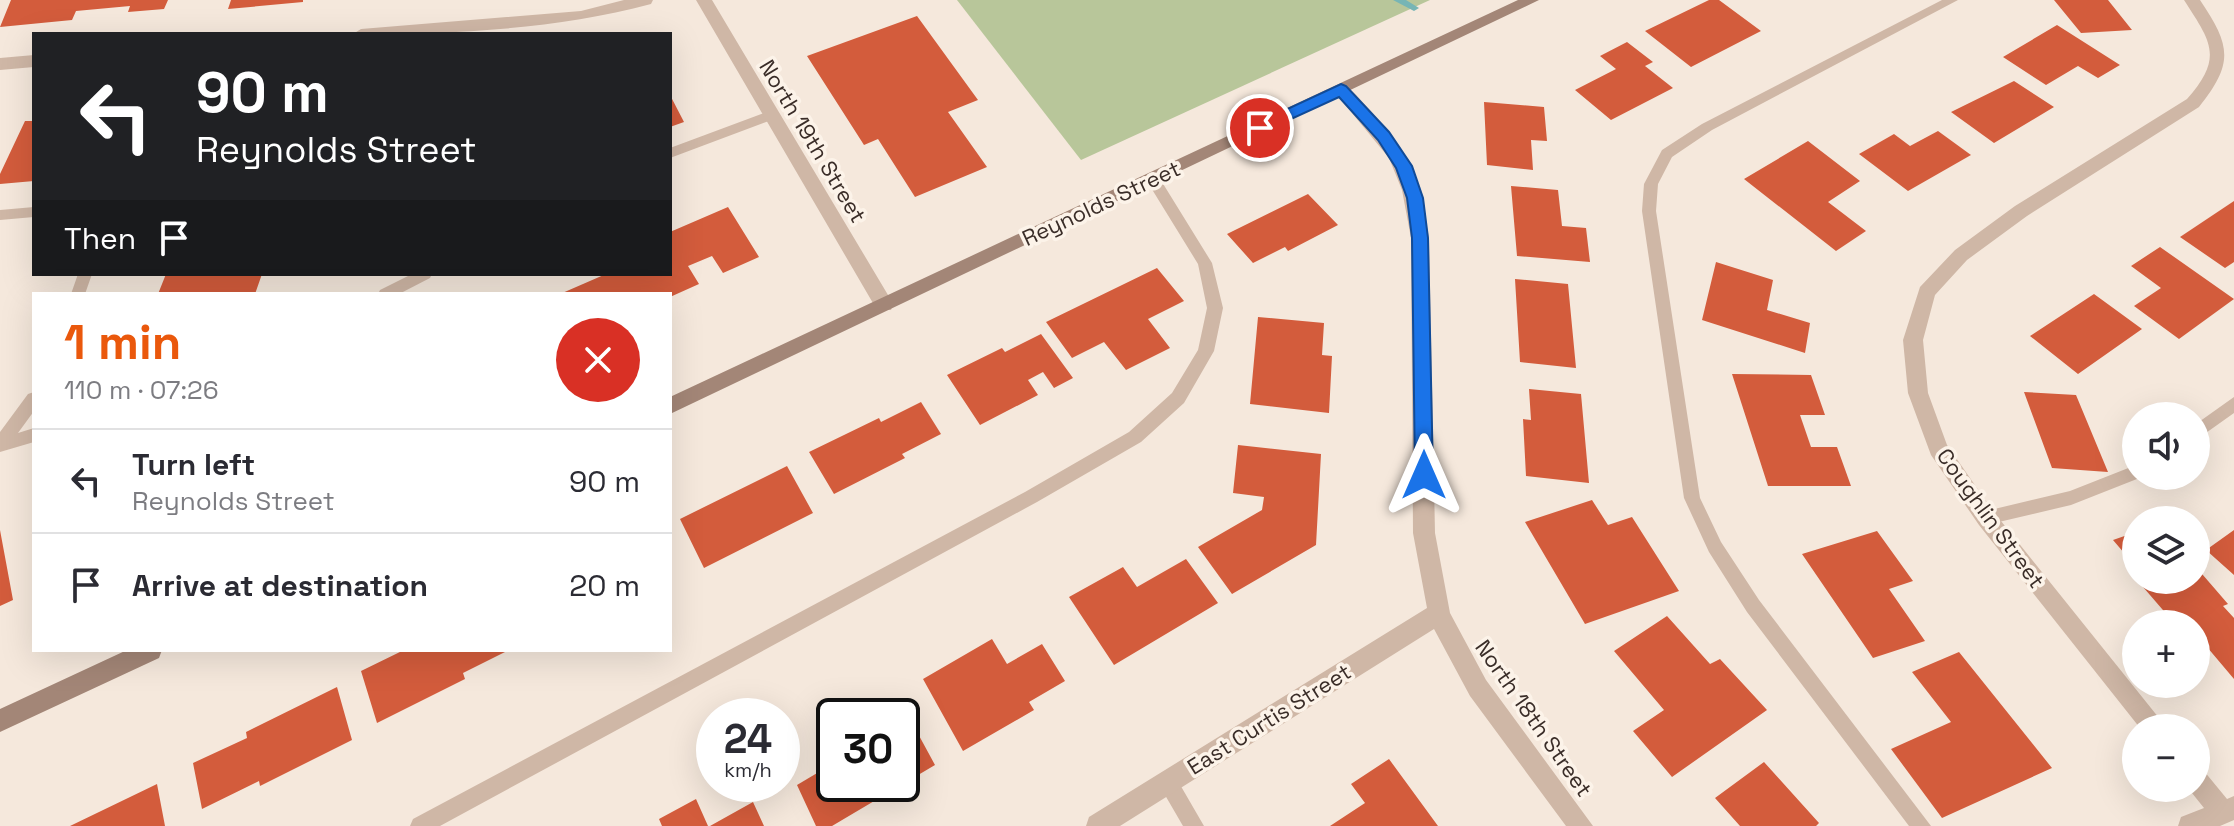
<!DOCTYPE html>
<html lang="en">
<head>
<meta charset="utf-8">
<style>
  body { margin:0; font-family:"Space Grotesk",sans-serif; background:#f2f2f3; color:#2b2b33; height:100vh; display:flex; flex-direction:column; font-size:30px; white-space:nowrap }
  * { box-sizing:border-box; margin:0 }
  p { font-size:26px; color:#7c7c81 }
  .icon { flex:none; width:44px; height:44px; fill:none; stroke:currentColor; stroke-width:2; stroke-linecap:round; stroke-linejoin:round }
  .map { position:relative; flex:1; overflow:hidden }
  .side { position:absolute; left:32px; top:292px; width:640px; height:360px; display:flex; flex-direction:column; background:#fff; border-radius:0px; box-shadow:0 8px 32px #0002 }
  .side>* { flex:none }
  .banner { position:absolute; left:32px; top:32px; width:640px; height:244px; border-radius:0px; box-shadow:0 8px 32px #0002; background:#202124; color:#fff; overflow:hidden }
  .controls { position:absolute; left:2122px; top:402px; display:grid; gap:16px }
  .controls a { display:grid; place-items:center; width:88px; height:88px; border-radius:50%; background:#fff; box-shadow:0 8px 32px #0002; font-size:40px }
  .speed { position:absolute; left:696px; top:698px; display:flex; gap:16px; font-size:40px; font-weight:700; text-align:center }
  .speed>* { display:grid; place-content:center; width:104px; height:104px; border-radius:50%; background:#fff; box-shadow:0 8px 32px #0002; line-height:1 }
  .speed small { font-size:20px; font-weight:400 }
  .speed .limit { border:4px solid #111; border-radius:12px; background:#fff; color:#111 }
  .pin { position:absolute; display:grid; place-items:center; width:68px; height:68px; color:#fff; margin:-34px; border:4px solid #fff; border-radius:50%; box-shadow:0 2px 8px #0007 }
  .me { position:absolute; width:88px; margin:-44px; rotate:0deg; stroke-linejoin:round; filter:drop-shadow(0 0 6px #0008) }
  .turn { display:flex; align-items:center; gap:28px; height:168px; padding:0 32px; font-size:36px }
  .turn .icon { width:104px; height:104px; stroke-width:2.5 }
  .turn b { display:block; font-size:56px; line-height:68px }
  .then { display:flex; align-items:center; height:76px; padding:0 32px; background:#0003; gap:16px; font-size:30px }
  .round { display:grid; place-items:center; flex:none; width:84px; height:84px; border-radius:42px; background:#f2f2f3 }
  .headline { display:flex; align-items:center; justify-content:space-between; height:136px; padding:0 32px }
  h1 { font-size:48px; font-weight:800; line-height:60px; color:#ea580c }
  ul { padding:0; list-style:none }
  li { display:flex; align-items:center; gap:24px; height:104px; padding:0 32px; border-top:2px solid #e1e1e2 }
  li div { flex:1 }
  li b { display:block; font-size:30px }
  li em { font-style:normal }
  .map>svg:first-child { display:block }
  .green { fill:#b8c69a }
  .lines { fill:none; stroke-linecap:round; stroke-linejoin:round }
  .stream { fill:#77b5b5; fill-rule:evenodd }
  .building { fill:#d35c3c }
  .service { fill:#cfb7a6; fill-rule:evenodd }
  .minor { fill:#cfb7a6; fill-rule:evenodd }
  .secondary { fill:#a38677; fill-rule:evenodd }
  .route { fill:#1a73e8; stroke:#114b97; stroke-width:2 }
  .labels { text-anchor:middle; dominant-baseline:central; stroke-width:7; stroke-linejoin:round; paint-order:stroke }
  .street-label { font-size:22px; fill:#3a2d28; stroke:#fcf3e9 }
</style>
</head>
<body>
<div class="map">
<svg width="2234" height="826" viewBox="0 0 2234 826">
  <rect width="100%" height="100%" fill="#f5e8dc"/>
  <path class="green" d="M 957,0 L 1430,0 L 1081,160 Z"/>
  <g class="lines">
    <path class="stream" d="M 1393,0 L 1406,0 L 1419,8 L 1414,11 Z"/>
  </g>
  <path class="building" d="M 11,0 L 168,0 L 164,9 L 128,12 L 130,6 L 76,11 L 72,20 L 0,27 Z
    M 231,0 L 303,0 L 303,2 L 228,9 Z
    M 1709,0 L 1719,0 L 1761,31 L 1691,67 L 1645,31 Z
    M 2054,0 L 2108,0 L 2132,30 L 2081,33 Z
    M 917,16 L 978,100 L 948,112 L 987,167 L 915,197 L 878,139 L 864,145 L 807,56 Z
    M 2057,25 L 2120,65 L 2098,78 L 2078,66 L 2046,85 L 2003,57 Z
    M 1627,42 L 1653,62 L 1645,66 L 1673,88 L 1611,120 L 1575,90 L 1616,69 L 1600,56 Z
    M 2014,81 L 2054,107 L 1994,143 L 1951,112 Z
    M 670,95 L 684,122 L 670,127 Z
    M 1484,102 L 1544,107 L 1547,141 L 1531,140 L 1533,170 L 1487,165 Z
    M 25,121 L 34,121 L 34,181 L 0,184 L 0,174 Z
    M 1938,131 L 1971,155 L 1908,191 L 1859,154 L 1894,134 L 1910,146 Z
    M 1808,141 L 1860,181 L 1828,202 L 1866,231 L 1836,251 L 1744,179 Z
    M 1511,186 L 1558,190 L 1562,226 L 1586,228 L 1590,262 L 1517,256 Z
    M 1308,194 L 1338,225 L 1288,251 L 1285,247 L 1253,263 L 1227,234 Z
    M 2234,201 L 2234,262 L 2225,268 L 2180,237 Z
    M 728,207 L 759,257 L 723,273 L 712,256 L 688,266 L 699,284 L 670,297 L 670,294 L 560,294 L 606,274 L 670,274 L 670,232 Z
    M 2160,247 L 2234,299 L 2179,339 L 2134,306 L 2161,288 L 2131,266 Z
    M 1716,262 L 1773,280 L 1767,310 L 1810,323 L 1805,353 L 1702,320 Z
    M 1157,268 L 1184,301 L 1148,319 L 1170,348 L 1126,370 L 1104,342 L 1072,358 L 1046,322 Z
    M 166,274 L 262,274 L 255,294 L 158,294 Z
    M 1515,279 L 1568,284 L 1576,368 L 1520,362 Z
    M 2094,294 L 2142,329 L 2078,374 L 2030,336 Z
    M 1258,317 L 1324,323 L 1322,355 L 1332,356 L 1329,413 L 1250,404 Z
    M 1041,334 L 1073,378 L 1054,388 L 1043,372 L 1028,380 L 1038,395 L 980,425 L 947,375 L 1002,348 L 1005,352 Z
    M 1732,374 L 1811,375 L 1825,415 L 1800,415 L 1811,447 L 1837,447 L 1851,486 L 1768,486 Z
    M 1529,389 L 1581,394 L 1589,483 L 1526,476 L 1523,419 L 1531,420 Z
    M 2024,392 L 2076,395 L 2108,472 L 2052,468 Z
    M 921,402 L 941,434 L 902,454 L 905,458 L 834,494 L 809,452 L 879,418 L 881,422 Z
    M 1238,445 L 1321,454 L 1316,545 L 1232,594 L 1198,547 L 1262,510 L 1264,497 L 1233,493 Z
    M 787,466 L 813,513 L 704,568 L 680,519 Z
    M 1592,500 L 1608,525 L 1632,517 L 1679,591 L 1585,624 L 1525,522 Z
    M 0,530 L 13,600 L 0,606 Z
    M 2234,530 L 2234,575 L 2206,550 Z
    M 1877,531 L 1913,581 L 1889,589 L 1925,641 L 1873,658 L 1802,554 Z
    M 2136,532 L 2136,567 L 2113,540 Z
    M 1186,559 L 1218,603 L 1114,665 L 1069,597 L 1123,567 L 1137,587 Z
    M 2196,567 L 2228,604 L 2223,606 L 2234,618 L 2234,679 L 2196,634 L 2196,624 L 2185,621 L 2175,624 L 2137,580 L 2196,580 Z
    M 1667,616 L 1710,664 L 1720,659 L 1767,710 L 1672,777 L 1633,731 L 1664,710 L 1614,651 Z
    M 992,639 L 1007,664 L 1042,644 L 1065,681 L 1029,702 L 1034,710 L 963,751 L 923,679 Z
    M 404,650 L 509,650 L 463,673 L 465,679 L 377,723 L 361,671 Z
    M 1959,652 L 2052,768 L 1942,818 L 1891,749 L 1951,722 L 1912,672 Z
    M 337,687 L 352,740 L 260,786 L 259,781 L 202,809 L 193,763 L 247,738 L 246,732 Z
    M 910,719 L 935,765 L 832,826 L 816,826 L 797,785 L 834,763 L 834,784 L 902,784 L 902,724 Z
    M 1389,759 L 1438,826 L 1330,826 L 1365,803 L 1351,784 Z
    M 1764,762 L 1819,823 L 1816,826 L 1740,826 L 1715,798 Z
    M 157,784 L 165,826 L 70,826 Z
    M 696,799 L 708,826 L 662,826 L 659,819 Z
    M 753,802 L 764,826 L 710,826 Z"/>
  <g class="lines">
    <path class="service" d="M 1942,0 L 1958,0 L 1712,130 L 1672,157 L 1658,184 L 1656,211 L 1700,498 L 1721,542 L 1759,600 L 1931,826 L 1909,826 L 1747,612 L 1709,552 L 1684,498 L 1642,211 L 1644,184 L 1662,150 L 1702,124 Z
      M 772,110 L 779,115 L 777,118 L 670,158 L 670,148 Z
      M 1152,173 L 1157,174 L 1212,263 L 1223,308 L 1214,351 L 1184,403 L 1141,442 L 1037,502 L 440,826 L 410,826 L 413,819 L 1025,492 L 1129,432 L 1172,393 L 1198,350 L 1207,308 L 1198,264 L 1145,178 Z
      M 34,207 L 34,217 L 0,220 L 0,210 Z
      M 78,274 L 92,274 L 85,294 L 71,294 Z
      M 412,274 L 432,274 L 430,278 L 399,294 L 378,294 L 380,290 Z
      M 34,392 L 34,411 L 18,433 L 34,428 L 34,442 L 0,452 L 0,432 L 28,394 Z
      M 2234,397 L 2234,413 L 2196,440 L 2196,424 Z
      M 2136,465 L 2136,476 L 2142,477 L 2071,505 L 1986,525 L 1980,523 L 1978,518 L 1980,513 L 1986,511 L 2070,491 Z
      M 1168,773 L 1175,776 L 1204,826 L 1183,826 L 1158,783 L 1161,776 Z"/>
    <path class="minor" d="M 624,0 L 653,0 L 651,4 C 554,30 453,34 353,34 L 361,29 L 581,11 Z
      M 696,0 L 712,0 L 891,300 L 893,305 L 891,310 L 877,310 Z
      M 2184,0 L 2200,0 C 2231,46 2234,63 2199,107 L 2027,216 L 1967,260 L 1935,295 L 1923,340 L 1928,393 L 1947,445 L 1993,511 L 2167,728 L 2140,728 L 1979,525 L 1931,455 L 1908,393 L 1903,340 L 1920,287 L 1955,250 L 2015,206 L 2187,99 C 2224,57 2211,42 2184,0 Z
      M 34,55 L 34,67 L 0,70 L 0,58 Z
      M 1341,84 C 1352,88 1361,101 1369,109 C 1404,148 1421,186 1429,238 L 1435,533 L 1450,613 L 1486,680 L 1593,826 L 1566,826 L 1470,696 L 1434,629 L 1120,826 L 1086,826 L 1089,817 L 1427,608 L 1413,533 L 1411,238 L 1402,190 L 1389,158 L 1333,90 Z
      M 2196,767 L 2204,771 L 2227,799 L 2234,796 L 2234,820 L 2220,826 L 2178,826 L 2181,817 L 2204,808 L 2188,788 L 2196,788 Z"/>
    <path class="secondary" d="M 1518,0 L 1539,0 L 670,414 L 670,397 Z
      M 127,650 L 162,650 L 159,658 L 0,732 L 0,709 Z"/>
  </g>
  <path class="route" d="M 1341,84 L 1346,86 L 1389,132 L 1412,166 L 1423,198 L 1428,238 L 1433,475 L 1431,480 L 1417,480 L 1415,475 L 1412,238 L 1407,198 L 1396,168 L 1378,140 L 1339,97 L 1265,131 L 1260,133 L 1252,128 L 1255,124 Z"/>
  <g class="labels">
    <g class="street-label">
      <text transform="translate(813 141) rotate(59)">North 19th Street</text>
      <text transform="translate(1101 203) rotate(-25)">Reynolds Street</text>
      <text transform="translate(1991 518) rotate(54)">Coughlin Street</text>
      <text transform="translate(1534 718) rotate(55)">North 18th Street</text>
      <text transform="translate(1269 719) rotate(-32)">East Curtis Street</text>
    </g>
  </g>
</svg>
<div class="controls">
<a><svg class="icon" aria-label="sound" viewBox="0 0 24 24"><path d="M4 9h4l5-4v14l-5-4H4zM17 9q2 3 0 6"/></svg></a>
<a><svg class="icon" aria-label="layers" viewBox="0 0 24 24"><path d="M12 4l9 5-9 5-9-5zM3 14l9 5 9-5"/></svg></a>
<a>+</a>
<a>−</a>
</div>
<div class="speed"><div>24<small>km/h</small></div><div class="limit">30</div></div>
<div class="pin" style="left:1260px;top:128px;background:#d93025"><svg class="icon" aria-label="arrive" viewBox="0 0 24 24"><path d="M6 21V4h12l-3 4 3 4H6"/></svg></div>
<svg class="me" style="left:1424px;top:475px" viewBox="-20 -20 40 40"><path d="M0-17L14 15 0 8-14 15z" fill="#1a73e8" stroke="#fff" stroke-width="4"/></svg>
<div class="banner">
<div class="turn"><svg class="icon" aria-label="left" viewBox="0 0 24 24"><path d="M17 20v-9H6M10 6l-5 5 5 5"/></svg><div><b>90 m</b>Reynolds Street</div></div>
<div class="then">Then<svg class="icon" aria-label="arrive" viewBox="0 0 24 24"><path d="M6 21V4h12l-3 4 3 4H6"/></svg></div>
</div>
<section class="side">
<div class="headline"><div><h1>1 min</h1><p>110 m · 07:26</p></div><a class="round" style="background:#d93025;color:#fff"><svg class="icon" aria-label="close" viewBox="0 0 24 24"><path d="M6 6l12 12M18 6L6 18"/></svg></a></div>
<ul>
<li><svg class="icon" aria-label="left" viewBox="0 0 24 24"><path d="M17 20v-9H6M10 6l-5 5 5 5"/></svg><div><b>Turn left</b><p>Reynolds Street</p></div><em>90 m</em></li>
<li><svg class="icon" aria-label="arrive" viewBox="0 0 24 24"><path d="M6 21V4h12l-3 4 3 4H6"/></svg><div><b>Arrive at destination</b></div><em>20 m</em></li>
</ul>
</section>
</div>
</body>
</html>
